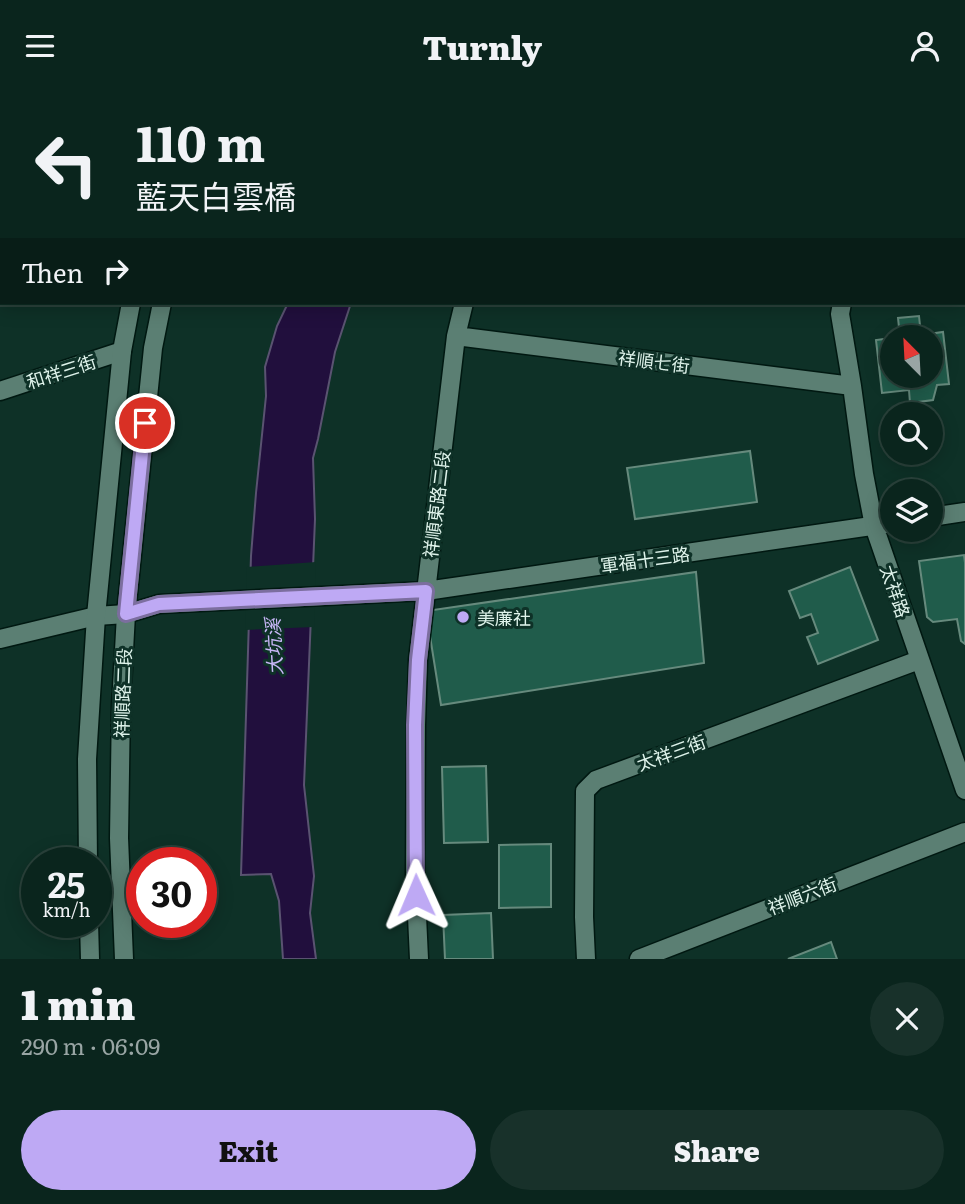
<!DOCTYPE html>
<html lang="en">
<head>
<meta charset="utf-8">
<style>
  body { margin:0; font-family:Literata,"Noto Sans TC",serif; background:#18312a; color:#f1f3f6; height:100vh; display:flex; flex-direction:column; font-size:26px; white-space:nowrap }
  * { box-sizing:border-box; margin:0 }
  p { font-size:23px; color:#99a5a4 }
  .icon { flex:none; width:38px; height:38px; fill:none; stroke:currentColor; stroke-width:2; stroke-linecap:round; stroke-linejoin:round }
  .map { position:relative; height:868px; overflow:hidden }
  .panel { display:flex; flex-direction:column; background:#0a251d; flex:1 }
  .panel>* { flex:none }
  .banner { position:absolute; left:0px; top:0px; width:966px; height:214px; box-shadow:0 4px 18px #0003,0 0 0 2px #2a423b; background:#0a251d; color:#f1f3f6; overflow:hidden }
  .needle { width:46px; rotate:336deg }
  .tools { position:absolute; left:880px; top:234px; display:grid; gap:14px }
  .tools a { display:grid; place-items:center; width:63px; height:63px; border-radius:50%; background:#0a251d; box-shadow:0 4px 18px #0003,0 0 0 2px #2a423b; font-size:35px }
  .speed { position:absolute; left:21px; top:756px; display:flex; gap:14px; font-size:35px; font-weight:700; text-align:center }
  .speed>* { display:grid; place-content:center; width:91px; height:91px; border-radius:50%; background:#0a251d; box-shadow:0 4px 18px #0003,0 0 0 2px #2a423b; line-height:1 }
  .speed small { font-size:18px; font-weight:400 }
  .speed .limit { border:10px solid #d22; background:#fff; color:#111 }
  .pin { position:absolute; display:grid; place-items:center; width:60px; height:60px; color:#fff; margin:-30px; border:4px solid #fff; border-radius:50%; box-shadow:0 2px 7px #0007 }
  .me { position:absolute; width:77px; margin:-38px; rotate:359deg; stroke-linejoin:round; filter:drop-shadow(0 0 5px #0008) }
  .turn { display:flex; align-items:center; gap:24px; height:147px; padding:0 21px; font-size:32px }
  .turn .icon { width:91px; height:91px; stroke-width:2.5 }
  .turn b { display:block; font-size:49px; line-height:60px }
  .then { display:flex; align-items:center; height:66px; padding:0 21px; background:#0003; gap:14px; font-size:26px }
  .round { display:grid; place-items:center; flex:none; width:74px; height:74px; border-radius:37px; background:#18312a }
  .summary { display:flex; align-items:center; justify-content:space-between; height:119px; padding:0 21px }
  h1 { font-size:42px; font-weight:800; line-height:52px }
  .primary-button { display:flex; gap:14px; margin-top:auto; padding:14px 21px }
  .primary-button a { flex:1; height:80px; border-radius:42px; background:#bea9f4; color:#111; font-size:28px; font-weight:800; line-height:80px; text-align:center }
  .primary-button a+a { background:#18312a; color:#f1f3f6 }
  header { display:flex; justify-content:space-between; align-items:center; height:91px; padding:0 21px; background:#0a251d; font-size:32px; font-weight:800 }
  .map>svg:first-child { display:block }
  .water { fill:#210f3d; stroke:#5a5371; stroke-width:2 }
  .pier { fill:#0e3127 }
  .building { fill:#205c4b; stroke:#668a7d; stroke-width:2 }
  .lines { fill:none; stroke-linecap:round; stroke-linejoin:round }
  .minor-casing { stroke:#001811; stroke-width:21 }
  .tertiary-casing { stroke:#001811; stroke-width:21 }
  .path { stroke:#5d7a71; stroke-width:3.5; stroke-dasharray:7 3.5; stroke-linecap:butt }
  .minor { stroke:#5b7f73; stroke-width:18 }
  .tertiary { stroke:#5b7f73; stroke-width:18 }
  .route-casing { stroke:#7c6e9f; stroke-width:18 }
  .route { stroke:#bea9f4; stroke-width:12 }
  .poi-dot { fill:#bea9f4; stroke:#0e3127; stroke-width:2.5 }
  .labels { text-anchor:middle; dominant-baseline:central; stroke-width:6; stroke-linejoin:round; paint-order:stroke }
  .street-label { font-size:18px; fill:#dff3eb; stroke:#0e3127 }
  .poi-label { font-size:18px; fill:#dff3eb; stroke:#0e3127; text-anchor:start }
  .water-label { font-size:19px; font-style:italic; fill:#c8b6f7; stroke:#0e3127 }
</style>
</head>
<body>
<header><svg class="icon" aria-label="menu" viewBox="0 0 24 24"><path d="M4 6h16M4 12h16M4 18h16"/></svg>Turnly<svg class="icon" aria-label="person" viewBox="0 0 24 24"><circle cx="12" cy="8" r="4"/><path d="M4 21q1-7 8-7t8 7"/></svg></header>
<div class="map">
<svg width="965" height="868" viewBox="0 0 965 868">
  <rect width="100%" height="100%" fill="#0e3127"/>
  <path class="water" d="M 288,212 L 351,212 L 335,261 L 318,348 L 313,367 L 315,428 L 304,694 L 314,785 L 310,822 L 316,868 L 283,868 L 279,810 L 271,783 L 241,784 L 251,465 L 256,402 L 266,305 L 265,276 L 277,235 Z"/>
  <path class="pier" d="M 316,471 L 314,536 L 245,539 L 247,476 Z"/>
  <path class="building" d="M 919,225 L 921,244 L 943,241 L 949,293 L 937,294 L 933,309 L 910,312 L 909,299 L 882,302 L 876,249 L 892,247 L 892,285 L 931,285 L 931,247 L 895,247 L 900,246 L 898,227 Z
    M 750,360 L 757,411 L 635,428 L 627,377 Z
    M 964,464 L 965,472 L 965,553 L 961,550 L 957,528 L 933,531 L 927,526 L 919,470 Z
    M 850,476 L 878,549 L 818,573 L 807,546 L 818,542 L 811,523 L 800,527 L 789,500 Z
    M 696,481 L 704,572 L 441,614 L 426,520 Z
    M 486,675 L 488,751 L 444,752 L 442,676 Z
    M 551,753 L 551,816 L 499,817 L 499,754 Z
    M 491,822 L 493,868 L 445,868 L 443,824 Z
    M 831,851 L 837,868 L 788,868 Z"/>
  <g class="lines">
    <defs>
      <path id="minor" d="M 577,0 L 579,2
        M 517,2 L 517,0
        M 641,2 L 642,0
        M 850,2 L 852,0
        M 964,27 L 965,26
        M 0,68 L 2,68
        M 842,212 L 840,223 L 852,295 L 864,383 L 874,435 L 965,699
        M 456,245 L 852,295
        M 0,300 L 122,260
        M 931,426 L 965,421
        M 0,548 L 96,525 L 126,523 L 159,513 L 426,500 L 892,432
        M 419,868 L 415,782 L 416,634 L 418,569 L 456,245 L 464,212
        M 586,868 L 584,826 L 585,700 L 596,689 L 919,569
        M 639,868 L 965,741"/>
      <path id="tertiary" d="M 178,2 L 178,0
        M 205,2 L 205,0
        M 88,772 L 87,668 L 96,525 L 122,260 L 131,212
        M 89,831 L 90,868
        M 124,868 L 119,747 L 121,614 L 126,523 L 153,257 L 162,212"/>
    </defs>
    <use href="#minor" class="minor-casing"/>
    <use href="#tertiary" class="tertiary-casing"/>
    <path class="path" d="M 103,2 L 108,0
      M 0,37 L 2,36"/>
    <use href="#minor" class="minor"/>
    <use href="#tertiary" class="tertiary"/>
  </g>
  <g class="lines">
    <defs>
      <path id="route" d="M 145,332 L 126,523 L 159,513 L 426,500 L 418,569 L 415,634 L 416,804"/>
    </defs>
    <use href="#route" class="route-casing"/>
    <use href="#route" class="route"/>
  </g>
  <circle class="poi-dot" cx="463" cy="526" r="7"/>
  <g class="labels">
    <g class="street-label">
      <text transform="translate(654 270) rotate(7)">祥順七街</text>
      <text transform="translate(61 280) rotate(-18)">和祥三街</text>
      <text transform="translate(436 413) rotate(-83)">祥順東路二段</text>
      <text transform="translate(645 468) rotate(-8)">軍福十三路</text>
      <text transform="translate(896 500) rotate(71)">太祥路</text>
      <text transform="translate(122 602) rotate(-88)">祥順路二段</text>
      <text transform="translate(671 661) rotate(-20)">太祥三街</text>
      <text transform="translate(802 804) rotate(-21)">祥順六街</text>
    </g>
    <g class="poi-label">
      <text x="477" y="526">美廉社</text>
    </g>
    <g class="water-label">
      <text transform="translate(273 556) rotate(-93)">大坑溪</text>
    </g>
  </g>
</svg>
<div class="tools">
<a><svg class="needle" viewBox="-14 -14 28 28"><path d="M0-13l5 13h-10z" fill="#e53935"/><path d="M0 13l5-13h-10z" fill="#99a5a4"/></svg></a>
<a><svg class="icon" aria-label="search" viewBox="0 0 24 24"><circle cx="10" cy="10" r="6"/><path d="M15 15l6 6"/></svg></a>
<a><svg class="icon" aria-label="layers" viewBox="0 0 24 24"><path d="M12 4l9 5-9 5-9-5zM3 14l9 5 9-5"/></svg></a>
</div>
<div class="speed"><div>25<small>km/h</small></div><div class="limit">30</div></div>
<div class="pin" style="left:145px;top:332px;background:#d93025"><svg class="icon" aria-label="arrive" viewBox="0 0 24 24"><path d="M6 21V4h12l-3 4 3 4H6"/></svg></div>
<svg class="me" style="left:416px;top:804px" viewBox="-20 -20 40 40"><path d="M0-17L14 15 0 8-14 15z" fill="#bea9f4" stroke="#fff" stroke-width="4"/></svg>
<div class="banner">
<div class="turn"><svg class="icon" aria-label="left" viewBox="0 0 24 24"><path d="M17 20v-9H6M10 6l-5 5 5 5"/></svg><div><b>110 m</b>藍天白雲橋</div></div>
<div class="then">Then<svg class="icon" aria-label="right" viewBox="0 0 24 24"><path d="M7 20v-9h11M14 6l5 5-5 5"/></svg></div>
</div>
</div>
<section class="panel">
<div class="summary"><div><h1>1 min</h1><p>290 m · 06:09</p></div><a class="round"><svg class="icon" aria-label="close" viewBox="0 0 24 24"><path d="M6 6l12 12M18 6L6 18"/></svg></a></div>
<div class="primary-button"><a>Exit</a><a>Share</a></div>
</section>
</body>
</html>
